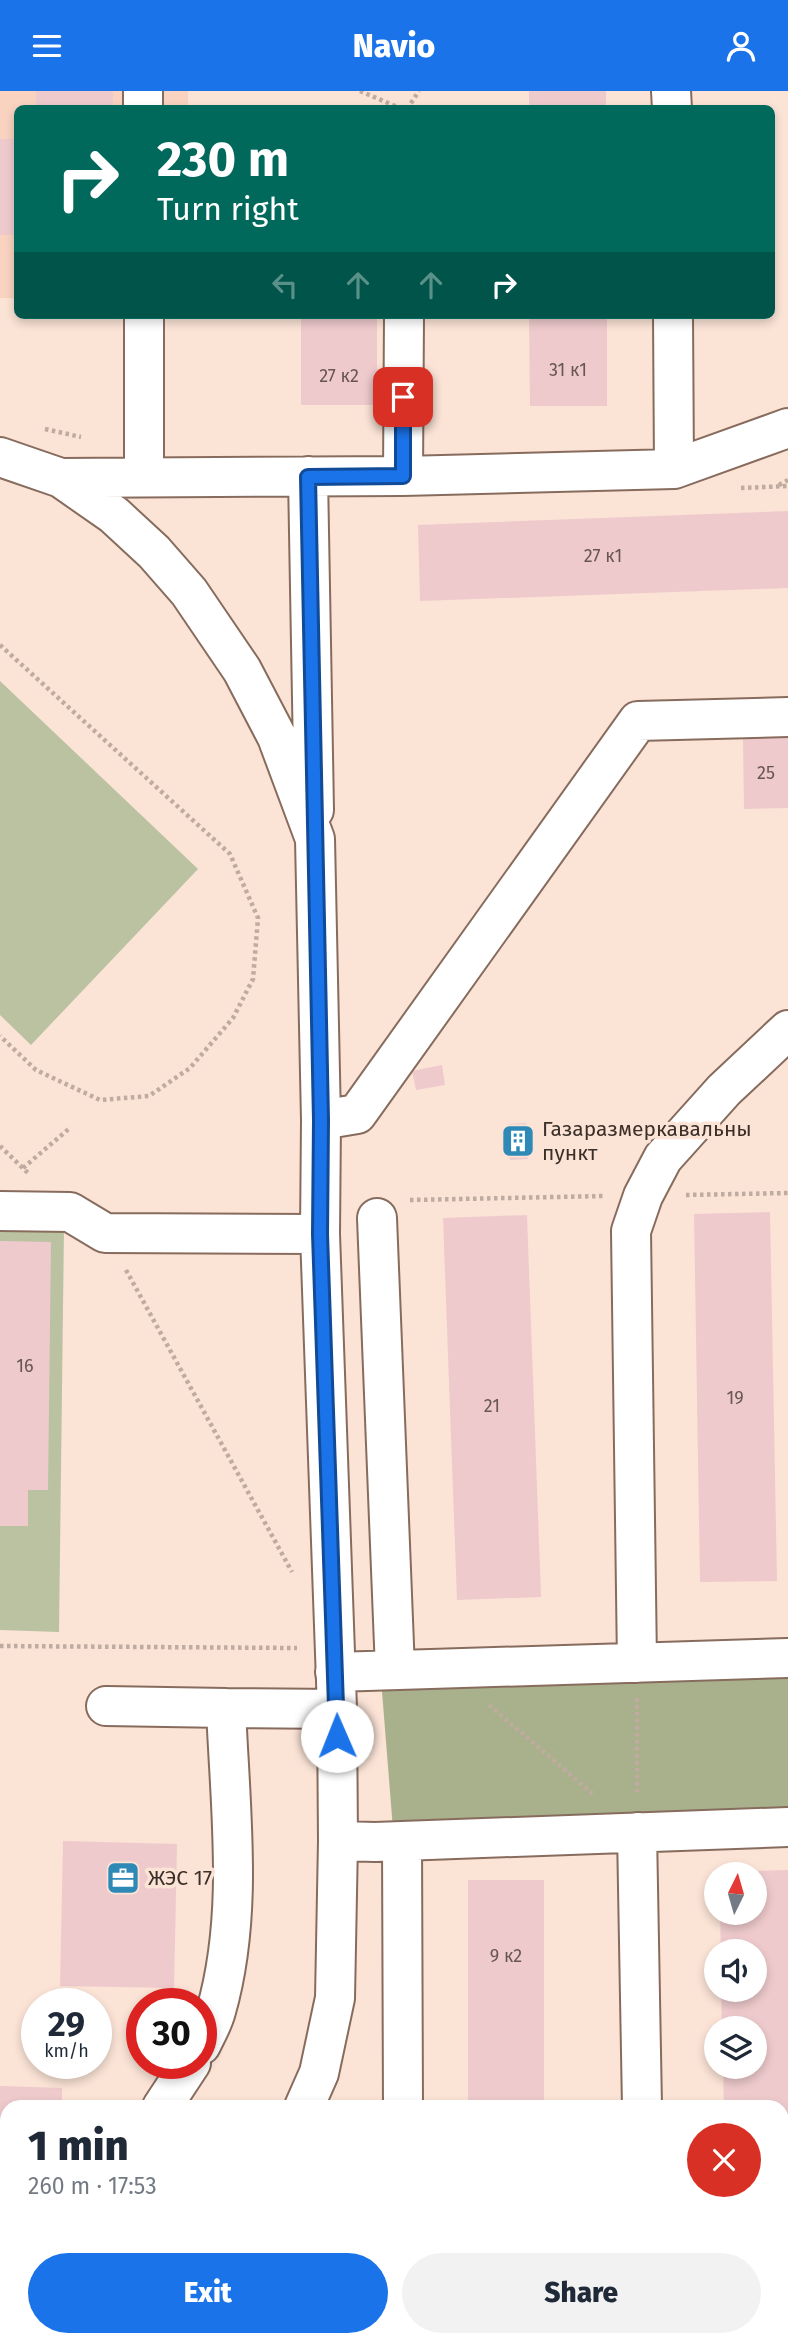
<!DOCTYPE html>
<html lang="en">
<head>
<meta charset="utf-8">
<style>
  body { margin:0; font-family:"Fira Sans",sans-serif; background:#f2f2f3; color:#1f2937; height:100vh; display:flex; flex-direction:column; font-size:26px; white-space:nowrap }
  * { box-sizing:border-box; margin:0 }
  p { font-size:23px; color:#747a83 }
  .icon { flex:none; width:38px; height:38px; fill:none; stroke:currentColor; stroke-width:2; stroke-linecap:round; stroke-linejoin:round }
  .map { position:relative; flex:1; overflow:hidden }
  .side { position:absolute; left:0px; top:2009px; width:789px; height:247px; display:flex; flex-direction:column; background:#fff; border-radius:21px 21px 0 0; box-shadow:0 4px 10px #0003 }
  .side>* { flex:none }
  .guide { position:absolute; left:14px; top:14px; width:761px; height:214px; border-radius:10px; box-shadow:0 4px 10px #0003; background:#00695c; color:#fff; overflow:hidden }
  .needle { width:46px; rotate:5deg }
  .fabs { position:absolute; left:704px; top:1771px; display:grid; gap:14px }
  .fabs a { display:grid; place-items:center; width:63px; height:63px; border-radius:50%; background:#fff; box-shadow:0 4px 10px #0003; font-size:35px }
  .speed { position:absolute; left:21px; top:1897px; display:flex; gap:14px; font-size:35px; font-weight:700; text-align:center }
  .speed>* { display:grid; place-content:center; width:91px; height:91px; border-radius:50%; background:#fff; box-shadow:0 4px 10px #0003; line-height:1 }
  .speed small { font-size:18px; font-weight:400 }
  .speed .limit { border:10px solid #d22; background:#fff; color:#111 }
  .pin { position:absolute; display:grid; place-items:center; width:60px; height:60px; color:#fff; margin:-30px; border-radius:14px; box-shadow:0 4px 10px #0006 }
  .me { position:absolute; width:77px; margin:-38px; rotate:359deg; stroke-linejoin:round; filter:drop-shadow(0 0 5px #0008) }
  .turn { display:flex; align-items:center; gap:24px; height:147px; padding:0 28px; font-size:32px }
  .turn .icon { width:91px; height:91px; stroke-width:2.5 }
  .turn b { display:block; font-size:49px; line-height:60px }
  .lanes { display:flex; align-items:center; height:66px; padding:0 28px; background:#0003; justify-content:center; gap:35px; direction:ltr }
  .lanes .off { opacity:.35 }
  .round { display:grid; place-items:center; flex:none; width:74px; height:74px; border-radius:37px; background:#f2f2f3 }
  .headline { display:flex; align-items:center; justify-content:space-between; height:119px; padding:0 28px }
  h1 { font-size:42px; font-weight:800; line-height:52px }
  .cta { display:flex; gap:14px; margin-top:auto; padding:14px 28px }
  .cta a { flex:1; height:80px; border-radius:42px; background:#1a73e8; color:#fff; font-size:28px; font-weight:800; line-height:80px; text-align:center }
  .cta a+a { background:#f2f2f3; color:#1f2937 }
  header { display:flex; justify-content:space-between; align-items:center; height:91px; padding:0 28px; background:#1a73e8; color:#fff; font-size:32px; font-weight:800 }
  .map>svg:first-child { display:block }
  .built { fill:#f9d3c0 }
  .green { fill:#bac2a1 }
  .forest { fill:#a8b18c }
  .building { fill:#eecacc }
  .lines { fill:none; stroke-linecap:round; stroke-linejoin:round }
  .minor-casing { stroke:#876c5e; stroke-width:42 }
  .path { stroke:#bfaba0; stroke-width:4.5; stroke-dasharray:3.5 3.5; stroke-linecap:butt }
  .minor { stroke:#fff; stroke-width:38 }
  .route-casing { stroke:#114b97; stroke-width:18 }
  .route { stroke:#1a73e8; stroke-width:12 }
  .labels { text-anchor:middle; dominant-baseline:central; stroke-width:7; stroke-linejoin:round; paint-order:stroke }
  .number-label { font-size:18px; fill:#685652 }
  .poi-label { font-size:21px; fill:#3b2f29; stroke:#fbe3d6; text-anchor:start }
</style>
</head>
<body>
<header><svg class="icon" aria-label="menu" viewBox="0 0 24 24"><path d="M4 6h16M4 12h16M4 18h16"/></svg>Navio<svg class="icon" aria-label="person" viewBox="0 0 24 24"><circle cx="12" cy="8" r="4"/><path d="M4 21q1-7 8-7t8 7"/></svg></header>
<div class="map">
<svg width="788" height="2255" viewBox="0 0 788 2255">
  <rect width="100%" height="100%" fill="#fbe3d6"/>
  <path class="built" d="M 0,0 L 188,0 L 188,17 L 18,18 L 17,207 L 0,207 Z"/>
  <path class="green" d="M 0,590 L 198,778 L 31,954 L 0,924 Z
    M 0,1135 L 64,1136 L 59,1541 L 0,1539 Z"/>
  <path class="forest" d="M 788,1577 L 788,1724 L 393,1738 L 381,1588 Z"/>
  <path class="building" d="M 36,0 L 113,0 L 113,18 L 36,18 Z
    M 529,0 L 606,0 L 606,18 L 529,18 Z
    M 0,48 L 18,48 L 18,144 L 0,144 Z
    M 301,224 L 377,224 L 377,314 L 301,314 Z
    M 529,224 L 607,224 L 607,315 L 530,315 Z
    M 788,420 L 788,497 L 420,510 L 418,434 Z
    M 788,646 L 788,717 L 744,718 L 743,647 Z
    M 442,974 L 445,994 L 416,999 L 412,980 Z
    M 526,1032 L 528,1068 L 510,1069 L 508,1033 Z
    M 770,1121 L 777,1490 L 700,1491 L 694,1123 Z
    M 527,1124 L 541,1506 L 457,1509 L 443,1127 Z
    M 0,1150 L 51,1151 L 48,1399 L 28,1399 L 28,1435 L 0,1435 Z
    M 63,1750 L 177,1753 L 174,1897 L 60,1895 Z
    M 788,1779 L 788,2150 L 782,2150 L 782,2016 L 724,2016 L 723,1976 L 754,1976 L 754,1937 L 722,1937 L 721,1899 L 754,1899 L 754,1860 L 721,1860 L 720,1822 L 754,1822 L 754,1783 L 717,1783 L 717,1781 Z
    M 468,1789 L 544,1789 L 544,2016 L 468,2016 Z
    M 0,1995 L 62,1997 L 62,2016 L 7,2016 L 7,2091 L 0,2090 Z
    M 782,2154 L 788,2154 L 788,2255 L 757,2255 L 756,2249 L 782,2249 Z
    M 514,2249 L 592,2249 L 592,2255 L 514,2255 Z"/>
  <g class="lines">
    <defs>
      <path id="minor" d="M 143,0 L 143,18
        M 671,0 L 672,18
        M 673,224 L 674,378
        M 0,366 L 61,387 L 114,424 L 154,461 L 189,501 L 242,579 L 277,646 L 315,748 L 321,1029 L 320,1143 L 337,1618 L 338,1750 L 335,1907 L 319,1982 L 304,2016
        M 308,385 L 314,719
        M 403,385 L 404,224
        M 144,386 L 144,224
        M 61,387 L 403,385 L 674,378 L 788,337
        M 321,1029 L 357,1023 L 638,630 L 788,626
        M 0,1120 L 70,1121 L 105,1142 L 320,1143
        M 377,1127 L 395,1579
        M 637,1572 L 631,1140 L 643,1105 L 663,1067 L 724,999 L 788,939
        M 335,1581 L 788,1567
        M 106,1615 L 226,1617
        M 637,1741 L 642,2016
        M 338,1750 L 375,1751 L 788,1736
        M 402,1750 L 403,2016
        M 201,1954 C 206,1943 213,1932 216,1920 C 244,1823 230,1717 226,1617 L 337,1618
        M 162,2016 L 191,1972
        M 0,2135 L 7,2135
        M 404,2249 L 404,2255
        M 690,2249 L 690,2255
        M 71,2255 L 78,2249"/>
    </defs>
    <use href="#minor" class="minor-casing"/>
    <path class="path" d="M 360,0 L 402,18
      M 407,18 L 419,0
      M 45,338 L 81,346
      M 779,394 L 788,389
      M 741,397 L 788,395
      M 0,554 L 230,763 L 258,827 L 253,888 L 233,927 L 190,977 L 149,1005 L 100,1009 L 36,979 L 0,945
      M 0,1055 L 28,1082
      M 23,1077 L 71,1036
      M 686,1104 L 788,1102
      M 410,1109 L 604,1105
      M 126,1179 L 292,1481
      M 0,1555 L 297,1557
      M 637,1607 L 637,1704
      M 489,1614 L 594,1704"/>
    <use href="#minor" class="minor"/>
  </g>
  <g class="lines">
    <defs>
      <path id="route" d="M 337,1645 L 320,1143 L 321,1029 L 308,386 L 403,385 L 403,306"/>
    </defs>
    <use href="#route" class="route-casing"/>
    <use href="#route" class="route"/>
  </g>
  <defs>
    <symbol id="building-square" viewBox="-11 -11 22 22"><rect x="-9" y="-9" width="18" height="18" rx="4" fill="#2f89b7" stroke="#fbe3d6"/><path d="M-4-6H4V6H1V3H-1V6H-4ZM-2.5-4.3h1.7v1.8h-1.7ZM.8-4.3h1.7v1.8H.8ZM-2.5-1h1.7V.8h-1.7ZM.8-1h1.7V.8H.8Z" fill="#fff"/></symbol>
    <symbol id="office-square" viewBox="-11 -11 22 22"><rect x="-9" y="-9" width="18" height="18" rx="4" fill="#2f89b7" stroke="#fbe3d6"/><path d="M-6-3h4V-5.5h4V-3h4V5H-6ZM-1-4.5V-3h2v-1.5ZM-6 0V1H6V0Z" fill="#fff"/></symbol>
  </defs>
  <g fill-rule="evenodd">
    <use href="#building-square" x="499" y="1031" width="38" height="38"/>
    <use href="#office-square" x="104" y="1768" width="38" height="38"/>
  </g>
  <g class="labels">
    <g class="number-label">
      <text x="568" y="279">31 к1</text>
      <text x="339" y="285">27 к2</text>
      <text x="603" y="465">27 к1</text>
      <text x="766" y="682">25</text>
      <text x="25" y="1275">16</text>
      <text x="735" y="1307">19</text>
      <text x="492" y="1315">21</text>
      <text x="506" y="1865">9 к2</text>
    </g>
    <g class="poi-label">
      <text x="542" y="1038">Газаразмеркавальны<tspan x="542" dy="24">пункт</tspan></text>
      <text x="148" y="1787">ЖЭС 17</text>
    </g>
  </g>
</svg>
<div class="fabs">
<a><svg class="needle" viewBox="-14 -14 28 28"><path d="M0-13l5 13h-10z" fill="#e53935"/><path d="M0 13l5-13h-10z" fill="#747a83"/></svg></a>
<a><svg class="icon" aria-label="sound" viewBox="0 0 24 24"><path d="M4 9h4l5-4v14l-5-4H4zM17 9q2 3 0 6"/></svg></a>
<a><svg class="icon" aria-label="layers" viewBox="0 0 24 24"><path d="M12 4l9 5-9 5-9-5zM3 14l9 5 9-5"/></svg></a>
</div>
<div class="speed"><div>29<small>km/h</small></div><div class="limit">30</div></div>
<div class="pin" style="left:403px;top:306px;background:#d93025"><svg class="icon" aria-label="arrive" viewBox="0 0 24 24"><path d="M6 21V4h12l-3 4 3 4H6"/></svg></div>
<svg class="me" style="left:337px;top:1645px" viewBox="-20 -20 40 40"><circle r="19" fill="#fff"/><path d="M0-13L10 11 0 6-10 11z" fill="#1a73e8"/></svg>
<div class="guide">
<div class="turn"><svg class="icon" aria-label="right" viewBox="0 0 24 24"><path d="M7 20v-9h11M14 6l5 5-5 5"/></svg><div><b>230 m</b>Turn right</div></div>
<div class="lanes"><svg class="icon off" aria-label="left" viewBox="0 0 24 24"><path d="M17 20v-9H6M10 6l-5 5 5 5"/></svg><svg class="icon off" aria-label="ahead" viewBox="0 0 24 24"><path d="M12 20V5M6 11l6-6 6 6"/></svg><svg class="icon off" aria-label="ahead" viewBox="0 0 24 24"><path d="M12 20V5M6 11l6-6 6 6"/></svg><svg class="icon" aria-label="right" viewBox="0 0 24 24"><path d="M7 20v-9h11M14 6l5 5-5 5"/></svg></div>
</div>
<section class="side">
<div class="headline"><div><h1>1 min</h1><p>260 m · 17:53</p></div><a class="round" style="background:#d93025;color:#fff"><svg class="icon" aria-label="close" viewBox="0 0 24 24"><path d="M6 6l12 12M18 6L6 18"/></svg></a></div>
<div class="cta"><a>Exit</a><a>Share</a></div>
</section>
</div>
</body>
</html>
